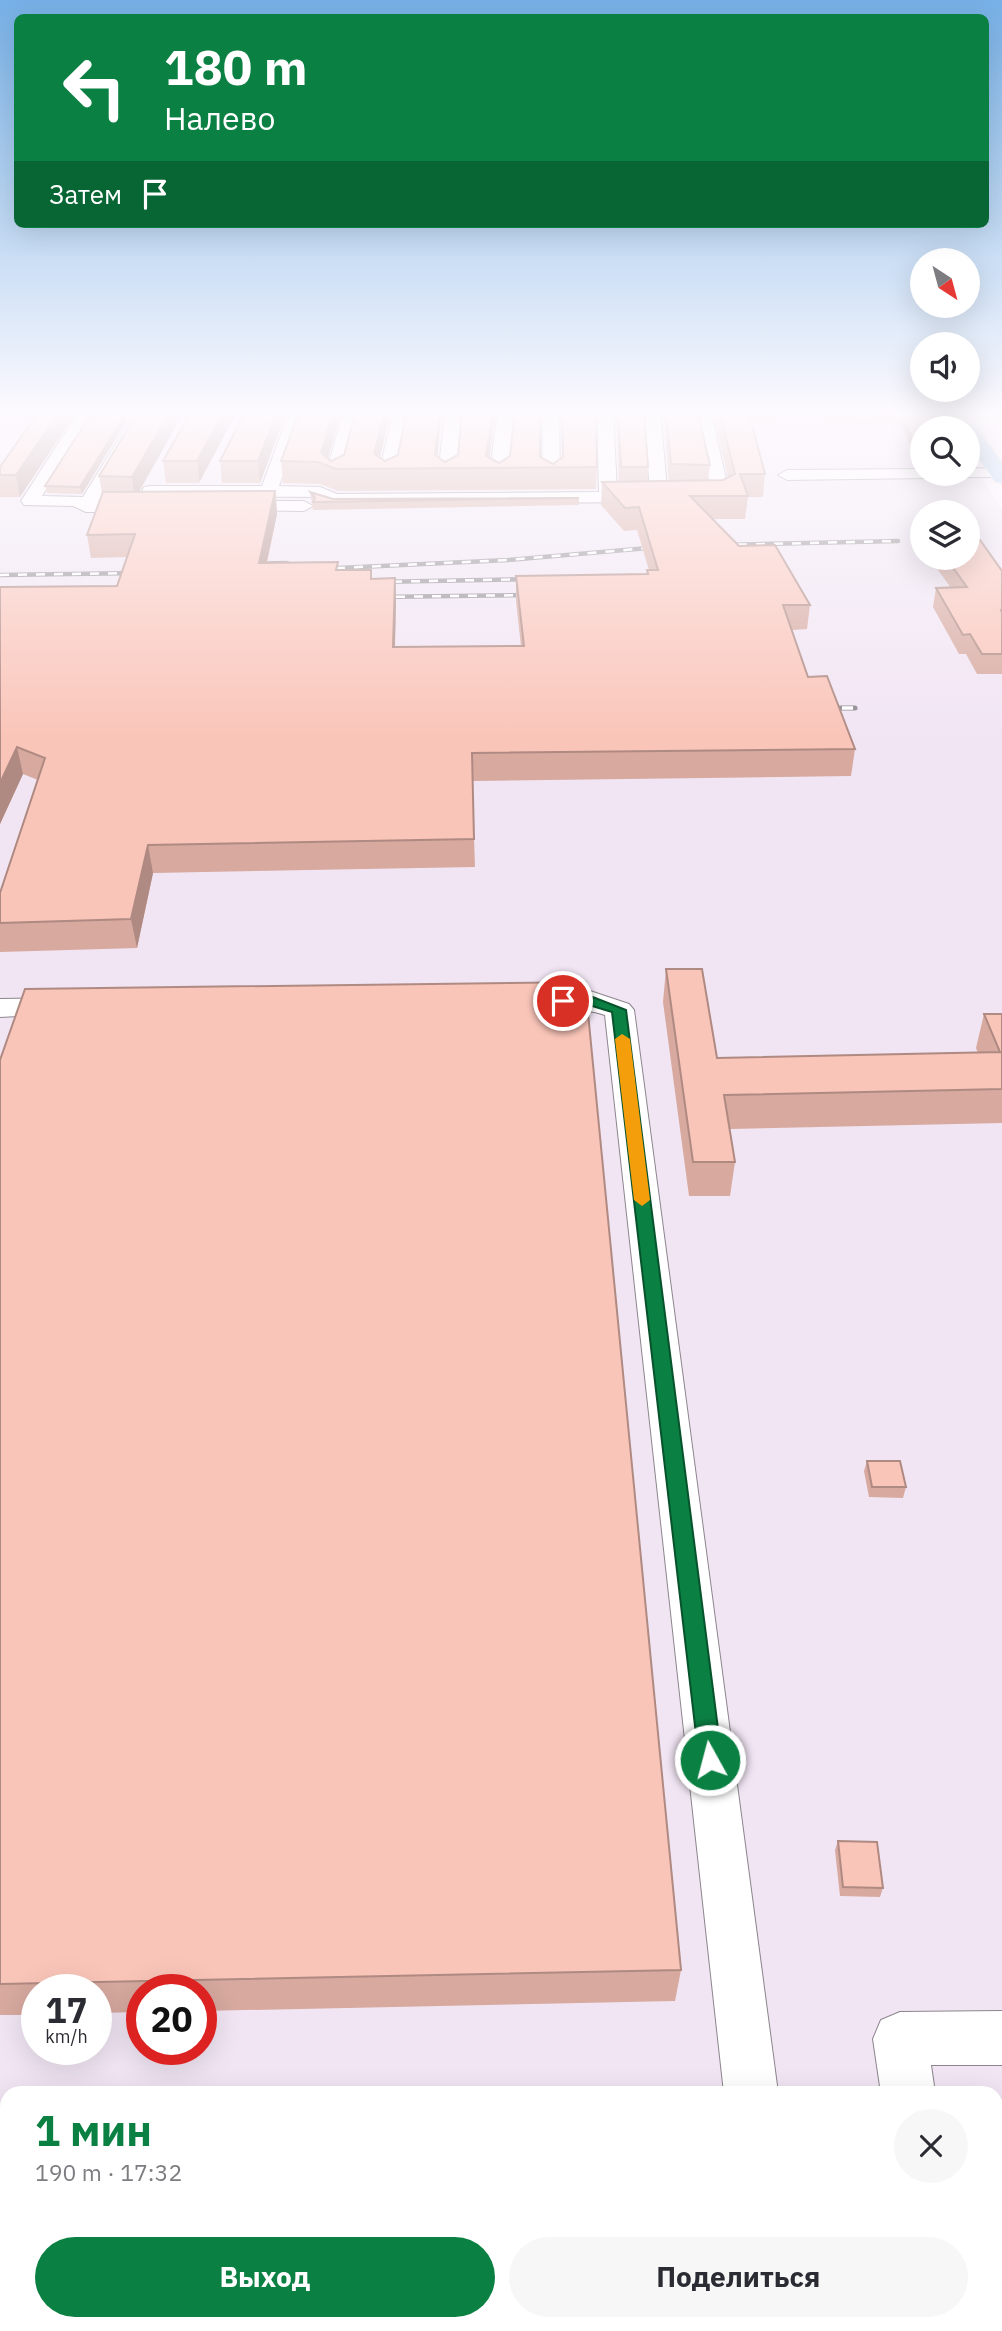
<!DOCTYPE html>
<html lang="ru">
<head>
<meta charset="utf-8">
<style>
  body { margin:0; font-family:"IBM Plex Sans",sans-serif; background:#f7f7f7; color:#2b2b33; height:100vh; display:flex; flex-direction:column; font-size:26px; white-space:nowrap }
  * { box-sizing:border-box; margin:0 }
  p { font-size:23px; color:#7c7c81 }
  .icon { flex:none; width:38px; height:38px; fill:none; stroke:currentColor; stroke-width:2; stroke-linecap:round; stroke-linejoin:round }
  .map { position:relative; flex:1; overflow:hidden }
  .panel { position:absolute; left:0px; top:2086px; width:1003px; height:245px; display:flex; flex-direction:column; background:#fff; border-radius:21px 21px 0 0; box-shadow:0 7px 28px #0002 }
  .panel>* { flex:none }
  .banner { position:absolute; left:14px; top:14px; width:975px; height:214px; border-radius:10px; box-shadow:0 7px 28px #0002; background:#0b8043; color:#fff; overflow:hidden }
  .needle { width:46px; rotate:144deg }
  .tools { position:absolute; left:910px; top:248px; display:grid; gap:14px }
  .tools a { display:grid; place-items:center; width:70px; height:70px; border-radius:50%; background:#fff; box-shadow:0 7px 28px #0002; font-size:35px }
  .speed { position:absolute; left:21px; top:1974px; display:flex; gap:14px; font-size:35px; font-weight:700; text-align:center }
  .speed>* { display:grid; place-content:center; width:91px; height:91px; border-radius:50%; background:#fff; box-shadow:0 7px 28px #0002; line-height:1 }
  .speed small { font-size:18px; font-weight:400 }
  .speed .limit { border:10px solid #d22; background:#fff; color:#111 }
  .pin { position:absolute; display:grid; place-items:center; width:60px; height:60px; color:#fff; margin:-30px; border:4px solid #fff; border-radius:50%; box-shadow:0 2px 7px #0007 }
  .me { position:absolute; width:77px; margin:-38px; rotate:353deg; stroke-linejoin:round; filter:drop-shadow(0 0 5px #0008) }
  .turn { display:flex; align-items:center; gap:24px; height:147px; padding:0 35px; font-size:32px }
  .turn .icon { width:91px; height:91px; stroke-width:2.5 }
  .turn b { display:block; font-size:49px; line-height:60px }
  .then { display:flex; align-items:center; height:66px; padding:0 35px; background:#0003; gap:14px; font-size:26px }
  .round { display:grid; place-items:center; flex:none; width:74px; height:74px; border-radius:37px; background:#f7f7f7 }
  .head { display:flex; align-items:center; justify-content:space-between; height:119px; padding:0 35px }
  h1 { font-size:42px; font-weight:800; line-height:52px; color:#0b8043 }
  .primary-button { display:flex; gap:14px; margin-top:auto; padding:14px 35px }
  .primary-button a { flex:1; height:80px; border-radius:42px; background:#0b8043; color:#fff; font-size:28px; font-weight:800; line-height:80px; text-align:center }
  .primary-button a+a { background:#f7f7f7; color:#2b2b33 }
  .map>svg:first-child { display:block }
  .built { fill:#f1e5f3; fill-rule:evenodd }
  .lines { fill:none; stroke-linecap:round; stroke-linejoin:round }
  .minor-casing { stroke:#8c858d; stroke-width:2 }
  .major-casing { stroke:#d4d3d4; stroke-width:2 }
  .minor { fill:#fff; fill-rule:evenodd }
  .major { fill:#a6cdf2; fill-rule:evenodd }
  .rail-far1-casing { stroke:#908b90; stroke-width:4.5 }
  .rail-casing { stroke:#908b90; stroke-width:5 }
  .rail-far1 { stroke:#fff; stroke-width:2.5; stroke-dasharray:9; stroke-linecap:butt }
  .rail { stroke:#fff; stroke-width:3.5; stroke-dasharray:11; stroke-linecap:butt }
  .wall { fill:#d7a99f }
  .shaded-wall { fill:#af8a82 }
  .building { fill:#fac5b9; stroke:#af8a82; stroke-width:2 }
  .route { fill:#0b8043; stroke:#07532c; stroke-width:2 }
  .slow { fill:#f59e0b }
</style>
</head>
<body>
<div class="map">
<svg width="1002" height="2331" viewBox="0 0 1002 2331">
  <rect width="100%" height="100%" fill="#fbf3fc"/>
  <path class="built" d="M 0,410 L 939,410 L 946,425 L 922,429 L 922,474 L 968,474 L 968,456 L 1002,509 L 1002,2279 L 996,2279 L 996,2093 L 7,2093 L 7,2208 L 0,2208 ZM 922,513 L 968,513 L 968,558 L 922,558 ZM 37,1990 L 96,1990 L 96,2049 L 37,2049 ZM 142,1990 L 201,1990 L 201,2049 L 142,2049 Z"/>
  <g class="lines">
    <defs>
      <path id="minor" d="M 80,410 L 146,410 L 150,414 L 98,502 L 137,502 L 144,487 L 150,486 L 262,486 L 290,410 L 306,410 L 279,486 L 320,487 L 337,494 L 599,492 L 597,410 L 613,410 L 617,492 L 650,492 L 644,410 L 660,410 L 667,489 L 711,490 L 694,410 L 710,410 L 730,495 L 721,500 L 655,498 L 647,502 L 334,504 L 317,497 L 157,496 L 155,502 L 179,503 L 182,507 L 179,511 L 173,512 L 86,512 L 73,506 L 24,505 L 21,501 ZM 91,418 L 131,419 L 83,497 L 42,496 Z
        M 344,410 L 360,410 L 343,476 L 334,481 L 325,476 Z
        M 394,410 L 410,410 L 396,476 L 387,481 L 378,476 Z
        M 445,410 L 461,410 L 456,477 L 447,482 L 438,477 Z
        M 498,410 L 514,410 L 507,478 L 498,483 L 489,478 Z
        M 543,410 L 559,410 L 560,479 L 551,484 L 542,479 Z
        M 968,468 L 1002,469 L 1002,477 L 962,477 L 960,474 L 968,474 Z
        M 922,469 L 922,474 L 930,474 L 928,478 L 787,480 L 778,475 L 787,470 Z
        M 231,501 L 304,501 L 313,506 L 304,511 L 225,510 L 222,506 L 225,502 Z
        M 590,991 L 629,1004 L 634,1010 L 778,2093 L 724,2093 L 605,1015 C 580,1006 556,1013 532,1007 L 527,1001 L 532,995 Z
        M 64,998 L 74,1001 L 79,1007 L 74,1013 L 0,1017 L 0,999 Z
        M 1002,2011 L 1002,2065 L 931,2065 L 935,2093 L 881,2093 L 873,2039 L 881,2020 L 900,2012 Z
        M 746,2324 L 806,2324 L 806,2331 L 746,2331 Z
        M 916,2324 L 976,2324 L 977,2331 L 917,2331 Z"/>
      <path id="major" d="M 968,424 L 975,426 L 1002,463 L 1002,483 L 995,481 L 968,443 L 968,429 L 959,429 Z"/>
    </defs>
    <use href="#minor" class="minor-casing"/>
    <use href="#major" class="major-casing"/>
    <use href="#minor" class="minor"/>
    <use href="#major" class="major"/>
    <defs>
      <path id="rail-far1" d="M 720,545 L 898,541
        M 248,564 L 287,563
        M 318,569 L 508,560 L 660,547
        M 0,575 L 140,573
        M 375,582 L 536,579
        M 378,597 L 535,595"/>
      <path id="rail" d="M 820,708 L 855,708"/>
    </defs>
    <use href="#rail-far1" class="rail-far1-casing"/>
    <use href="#rail" class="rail-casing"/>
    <use href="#rail-far1" class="rail-far1"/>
    <use href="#rail" class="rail"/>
  </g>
  <path class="wall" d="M 40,410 L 20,497 L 0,497 L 0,467 Z
    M 139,410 L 140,492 L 276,492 L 277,514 L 267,563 L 338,570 L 371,570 L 372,579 L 395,578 L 396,603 L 395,647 L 521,646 L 516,601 L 516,576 L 647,574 L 647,570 L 649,570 L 637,530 L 624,531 L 601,505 L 602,482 L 619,482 L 616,410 L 644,410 L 648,467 L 648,482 L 669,481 L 663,410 L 697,410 L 710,465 L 708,480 L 723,480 L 728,477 L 712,410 L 780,410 L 779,422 L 751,422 L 765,474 L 763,497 L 748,497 L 745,519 L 712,519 L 739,546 L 810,605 L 807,629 L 792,630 L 808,677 L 855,749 L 851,776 L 472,781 L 475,867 L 153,873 L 137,948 L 0,952 L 0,893 L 38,780 L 23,774 L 0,824 L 0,587 L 117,586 L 127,557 L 91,558 L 87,535 L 102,494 L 99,476 Z
    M 192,410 L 199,483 L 166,483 L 163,461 Z
    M 246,410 L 287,410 L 260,483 L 222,483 L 220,461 Z
    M 356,410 L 391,410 L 380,458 L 385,461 L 398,455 L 407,410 L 442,410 L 437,457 L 445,462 L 458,455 L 496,410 L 489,457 L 499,463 L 540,457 L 553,464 L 562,458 L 562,410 L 596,410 L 597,467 L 596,489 L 338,491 L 320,484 L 283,483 L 281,461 L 327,458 L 331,461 L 344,455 Z
    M 819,410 L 928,410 L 922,429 L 922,453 L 914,453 L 900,425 L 827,423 Z
    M 126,422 L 82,494 L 47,493 L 45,486 Z
    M 310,492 L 333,499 L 579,498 L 579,505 L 313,510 Z
    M 934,558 L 968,558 L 1002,571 L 1002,674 L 977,674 L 966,654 L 959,654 L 933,607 L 936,588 L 951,588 L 933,563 Z
    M 666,969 L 717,1058 L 978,1053 L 976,1048 L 984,1014 L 1002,1014 L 1002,1123 L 729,1129 L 735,1162 L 730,1196 L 689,1196 L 663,1002 Z
    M 0,1060 L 681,1970 L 675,2001 L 201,2011 L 201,1990 L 142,1990 L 142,2012 L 96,2013 L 96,1990 L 37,1990 L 37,2015 L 0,2015 Z
    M 867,1461 L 906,1487 L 903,1498 L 869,1497 L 864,1471 Z
    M 838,1841 L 883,1888 L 880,1897 L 840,1896 L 835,1850 Z"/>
  <path class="shaded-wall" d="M 61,410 L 78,410 L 20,497 L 16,475 Z
    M 171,410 L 185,410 L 135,499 L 132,477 Z
    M 225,410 L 238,410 L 199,483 L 197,461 Z
    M 278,410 L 287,410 L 260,483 L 258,461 Z
    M 334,410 L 342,410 L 326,465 L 321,453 Z
    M 385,410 L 391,410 L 377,469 L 374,454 Z
    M 440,410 L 442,410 L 436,468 L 435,455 Z
    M 493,410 L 496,410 L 488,468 L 486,456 Z
    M 125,415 L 126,422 L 82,494 L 80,487 Z
    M 275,491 L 277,514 L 261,588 L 259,563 Z
    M 395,578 L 396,603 L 394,673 L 393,647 Z
    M 17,747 L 23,774 L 0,824 L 0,783 Z
    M 148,845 L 153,873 L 137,948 L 131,919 Z"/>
  <path class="building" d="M 40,410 L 61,410 L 16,475 L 0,475 L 0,467 Z
    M 139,410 L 171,410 L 132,477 L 99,476 Z
    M 192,410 L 225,410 L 197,461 L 163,461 Z
    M 246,410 L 278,410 L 258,461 L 220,461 Z
    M 300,410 L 334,410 L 321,453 L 331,461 L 344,455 L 356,410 L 385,410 L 374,454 L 385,461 L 398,455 L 407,410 L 440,410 L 435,455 L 445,462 L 458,455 L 462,410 L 493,410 L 486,456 L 499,463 L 510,456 L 515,410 L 540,410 L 540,457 L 553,464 L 563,457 L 562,410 L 596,410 L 597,467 L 336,469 L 318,462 L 281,461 Z
    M 618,410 L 644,410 L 648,467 L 621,467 Z
    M 666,410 L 697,410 L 710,465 L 671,464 Z
    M 719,410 L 748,410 L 765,474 L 740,474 L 748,496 L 690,496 L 739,546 L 775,545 L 810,605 L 783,605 L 808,677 L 827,676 L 855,749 L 472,753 L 474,839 L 148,845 L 131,919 L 0,923 L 0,893 L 45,758 L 17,747 L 0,783 L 0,587 L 117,586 L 135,534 L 87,535 L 103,492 L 275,491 L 259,563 L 338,562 L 336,570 L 371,570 L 371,579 L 395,578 L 393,647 L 524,646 L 516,576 L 648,574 L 647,570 L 658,570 L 639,507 L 625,508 L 602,482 L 723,480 L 735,474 Z
    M 825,410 L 928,410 L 939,429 L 922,429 L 922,445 L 916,445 L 901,417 L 828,415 Z
    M 91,414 L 125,415 L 80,487 L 45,486 Z
    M 310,492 L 333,499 L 579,498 L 313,502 L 315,498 Z
    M 980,540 L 1002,571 L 1002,610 L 1001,610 L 1002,613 L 1002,654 L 982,654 L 970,634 L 963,635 L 936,588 L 967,587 L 946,558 L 968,558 L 968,542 Z
    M 666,969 L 702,969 L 717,1058 L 1000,1052 L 984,1014 L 1002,1014 L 1002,1089 L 724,1095 L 735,1162 L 693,1162 Z
    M 585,982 L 681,1970 L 0,1984 L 0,1060 L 25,989 Z
    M 867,1461 L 900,1461 L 906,1487 L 872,1487 Z
    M 838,1841 L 877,1842 L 883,1888 L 843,1887 Z"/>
  <linearGradient id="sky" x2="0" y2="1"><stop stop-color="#76b0e6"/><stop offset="0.56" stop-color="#fdfafe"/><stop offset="1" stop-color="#fdfafe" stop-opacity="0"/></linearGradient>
  <rect width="1002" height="737" fill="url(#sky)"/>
  <path class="route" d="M 590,996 L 626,1010 L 722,1760 L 718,1767 L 710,1770 L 702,1767 L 699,1760 L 612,1012 L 589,1005 L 563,1005 L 556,1001 L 563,997 Z"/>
  <path class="slow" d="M 622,1034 L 630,1039 L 650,1200 L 642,1206 L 634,1200 L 615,1039 Z"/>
</svg>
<div class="tools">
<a><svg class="needle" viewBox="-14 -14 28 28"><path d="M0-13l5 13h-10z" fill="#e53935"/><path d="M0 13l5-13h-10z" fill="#7c7c81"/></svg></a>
<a><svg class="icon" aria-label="sound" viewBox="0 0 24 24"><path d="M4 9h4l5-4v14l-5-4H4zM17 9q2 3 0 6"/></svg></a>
<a><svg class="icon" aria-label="search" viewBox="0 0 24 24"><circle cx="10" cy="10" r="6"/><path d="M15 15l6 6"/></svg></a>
<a><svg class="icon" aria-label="layers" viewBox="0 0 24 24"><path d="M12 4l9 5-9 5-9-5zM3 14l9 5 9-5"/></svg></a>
</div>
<div class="speed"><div>17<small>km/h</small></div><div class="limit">20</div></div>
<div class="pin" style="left:563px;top:1001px;background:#d93025"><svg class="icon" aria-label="arrive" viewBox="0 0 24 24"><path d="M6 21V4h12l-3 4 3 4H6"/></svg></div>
<svg class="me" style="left:710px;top:1760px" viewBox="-20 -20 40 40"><circle r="17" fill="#0b8043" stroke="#fff" stroke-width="3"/><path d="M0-11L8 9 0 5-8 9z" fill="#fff"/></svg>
<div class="banner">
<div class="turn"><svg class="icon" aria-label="left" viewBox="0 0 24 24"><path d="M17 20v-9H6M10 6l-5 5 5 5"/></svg><div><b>180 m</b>Налево</div></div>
<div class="then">Затем<svg class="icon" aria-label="arrive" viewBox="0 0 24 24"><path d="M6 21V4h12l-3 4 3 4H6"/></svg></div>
</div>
<section class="panel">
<div class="head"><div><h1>1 мин</h1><p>190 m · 17:32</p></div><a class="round"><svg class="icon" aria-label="close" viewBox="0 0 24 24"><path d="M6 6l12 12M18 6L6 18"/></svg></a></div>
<div class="primary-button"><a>Выход</a><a>Поделиться</a></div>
</section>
</div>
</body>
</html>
